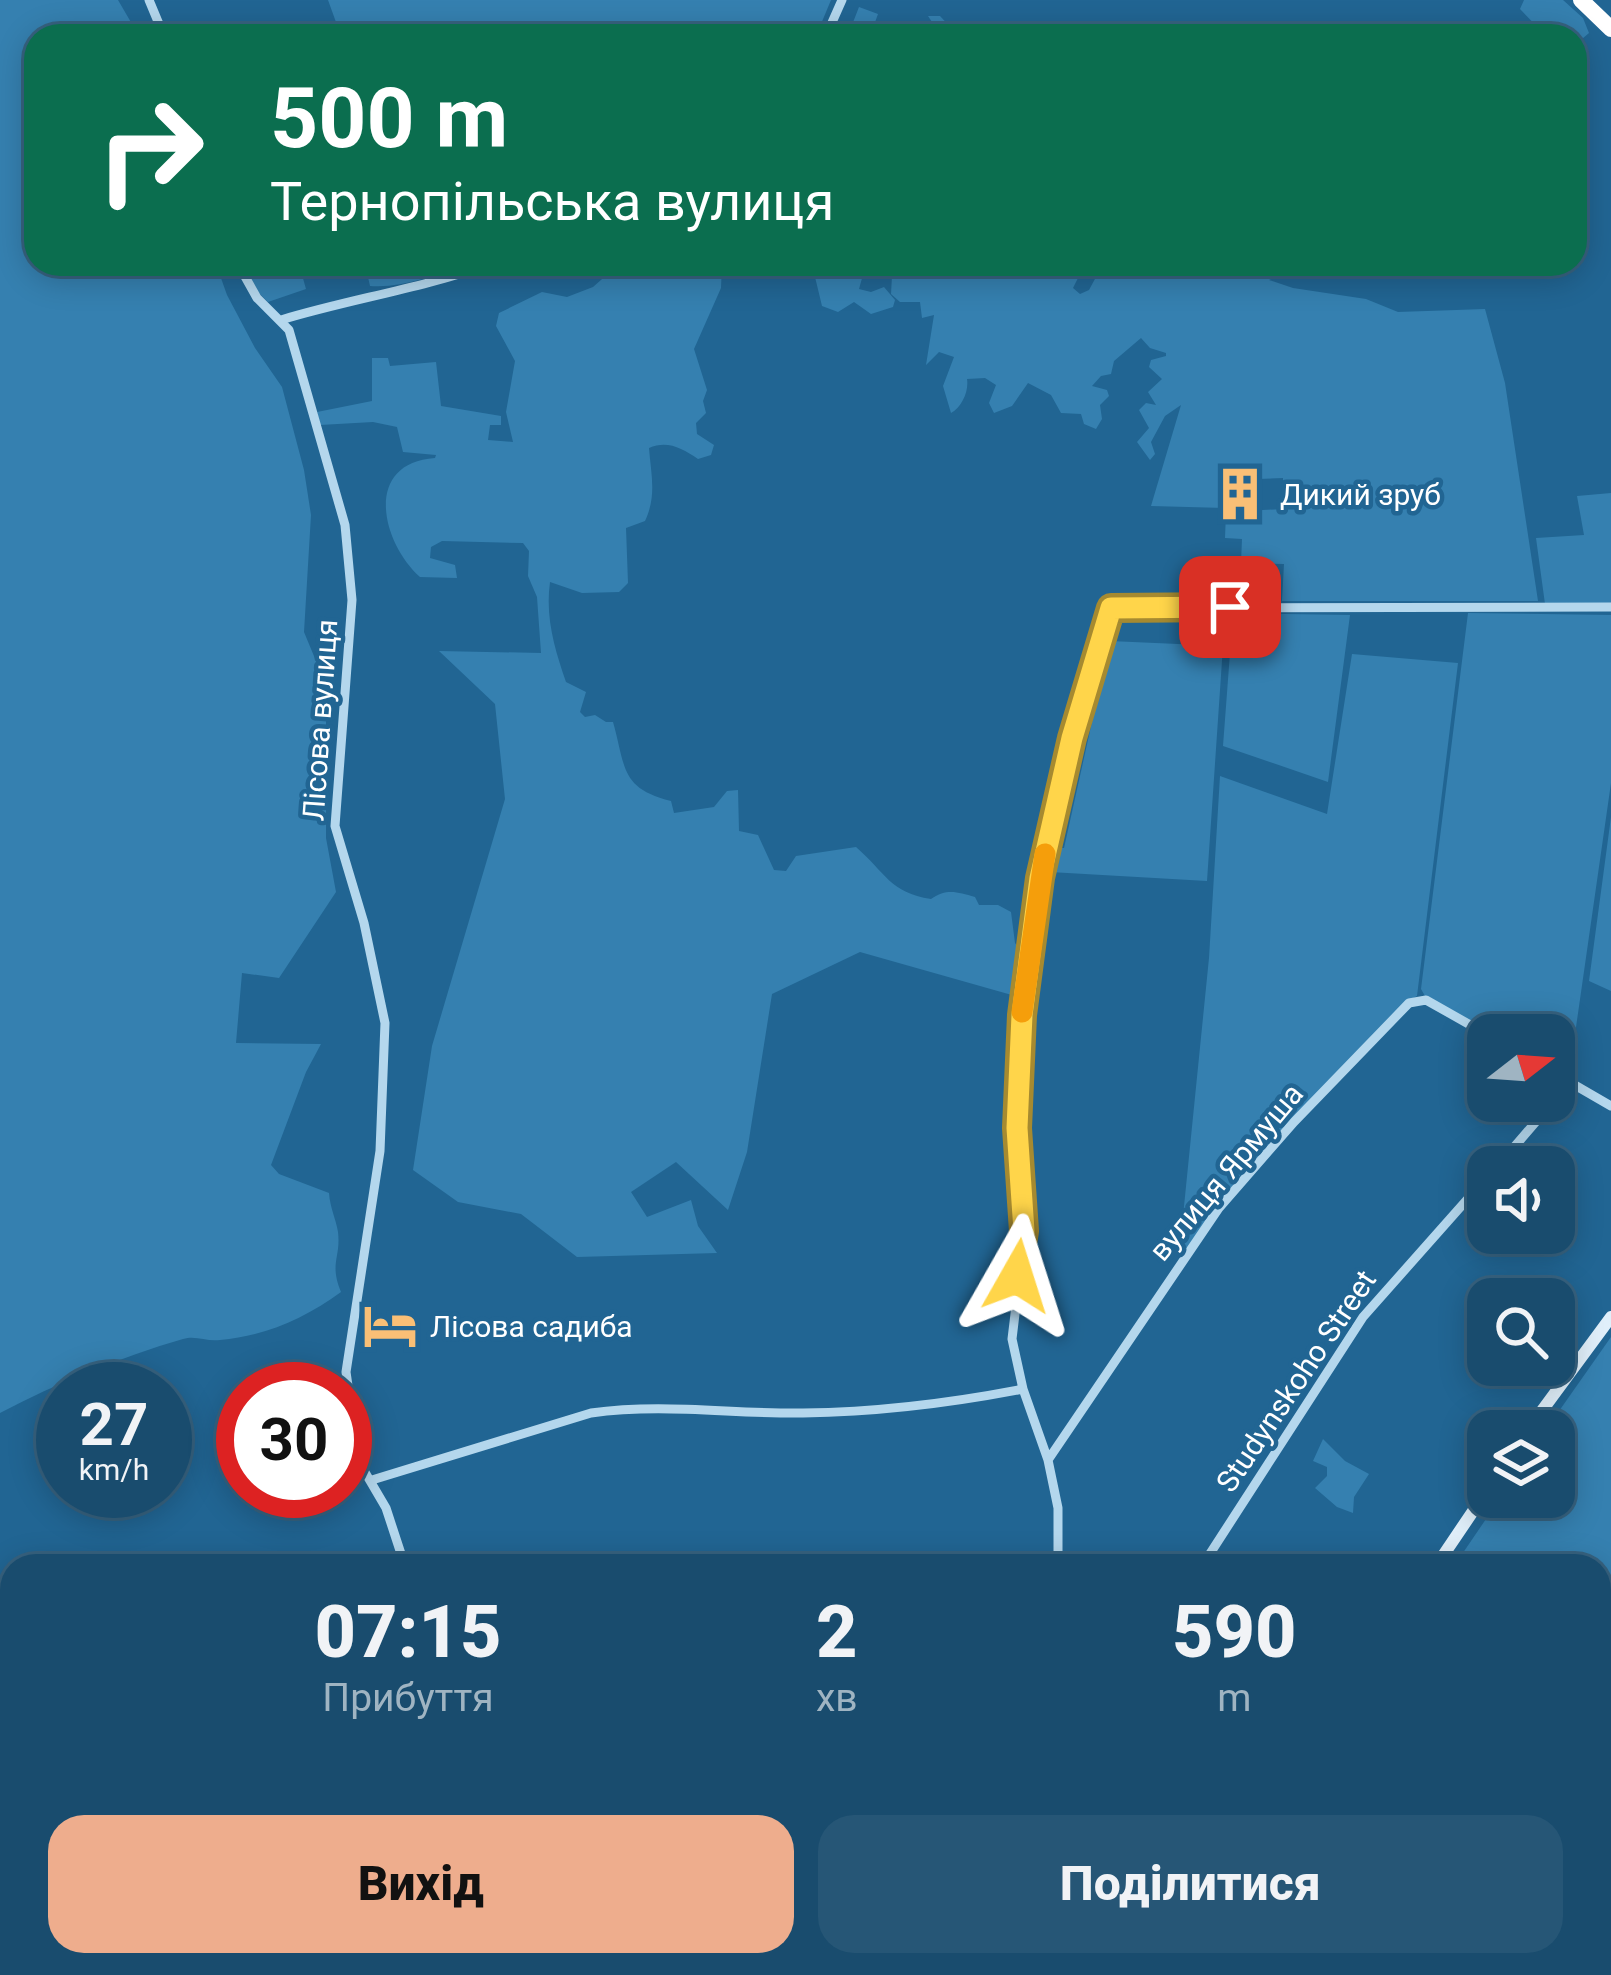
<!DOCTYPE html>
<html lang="uk">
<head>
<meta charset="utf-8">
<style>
  body { margin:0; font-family:Roboto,sans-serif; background:#265676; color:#f1f3f6; height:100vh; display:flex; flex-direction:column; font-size:45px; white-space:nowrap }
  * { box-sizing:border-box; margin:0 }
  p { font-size:39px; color:#9fb4c2 }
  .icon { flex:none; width:66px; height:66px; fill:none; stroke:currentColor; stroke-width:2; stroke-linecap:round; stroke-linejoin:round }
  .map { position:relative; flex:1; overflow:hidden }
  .details { position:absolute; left:0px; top:1554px; width:1611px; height:423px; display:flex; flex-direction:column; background:#194c6e; border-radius:36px 36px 0 0; box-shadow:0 6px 30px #0003,0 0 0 3px #376381 }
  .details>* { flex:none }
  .top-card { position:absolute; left:24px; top:24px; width:1563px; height:252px; border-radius:36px; box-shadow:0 6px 30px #0003,0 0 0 3px #376381; background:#0b6e4f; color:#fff; overflow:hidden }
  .needle { width:78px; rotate:73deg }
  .fabs { position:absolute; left:1467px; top:1014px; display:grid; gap:24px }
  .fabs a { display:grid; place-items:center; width:108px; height:108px; border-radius:24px; background:#194c6e; box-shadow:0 6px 30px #0003,0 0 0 3px #376381; font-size:60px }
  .speed { position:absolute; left:36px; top:1362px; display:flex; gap:24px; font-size:60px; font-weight:700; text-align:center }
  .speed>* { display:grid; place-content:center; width:156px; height:156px; border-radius:50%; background:#194c6e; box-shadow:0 6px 30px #0003,0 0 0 3px #376381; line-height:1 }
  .speed small { font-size:30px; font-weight:400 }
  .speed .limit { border:18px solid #d22; background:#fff; color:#111 }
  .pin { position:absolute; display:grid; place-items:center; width:102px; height:102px; color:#fff; margin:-51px; border-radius:24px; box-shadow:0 6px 18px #0006 }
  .me { position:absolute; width:132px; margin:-66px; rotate:6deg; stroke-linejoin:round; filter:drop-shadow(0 0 9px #0008) }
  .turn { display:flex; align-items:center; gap:42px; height:252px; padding:0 48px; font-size:54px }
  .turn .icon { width:156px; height:156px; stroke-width:2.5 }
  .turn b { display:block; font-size:84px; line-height:102px }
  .eta { display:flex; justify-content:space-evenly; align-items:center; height:204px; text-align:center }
  .eta b { font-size:72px; font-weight:800; line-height:84px }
  .primary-button { display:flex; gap:24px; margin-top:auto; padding:24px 48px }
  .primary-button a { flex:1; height:138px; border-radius:36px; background:#eead8d; color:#111; font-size:48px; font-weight:800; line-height:138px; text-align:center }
  .primary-button a+a { background:#265676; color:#f1f3f6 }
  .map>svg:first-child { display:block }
  .green { fill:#3580b0 }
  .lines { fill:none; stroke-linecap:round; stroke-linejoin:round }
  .street { stroke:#b4d7ed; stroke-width:9 }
  .secondary { stroke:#e0effa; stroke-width:12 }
  .highway { stroke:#fff; stroke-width:16 }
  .route-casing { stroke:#a68a30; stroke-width:30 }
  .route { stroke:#ffd54a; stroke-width:21 }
  .slow { stroke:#f59e0b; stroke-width:21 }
  .labels { text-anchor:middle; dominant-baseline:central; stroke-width:9; stroke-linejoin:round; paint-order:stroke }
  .poi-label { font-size:30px; fill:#fff; stroke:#216593; text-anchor:start }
  .street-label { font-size:30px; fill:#fff; stroke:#216593 }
</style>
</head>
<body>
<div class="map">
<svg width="1611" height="1975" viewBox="0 0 1611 1975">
  <rect width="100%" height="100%" fill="#216593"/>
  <path class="green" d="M 0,0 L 118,0 L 139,36 L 36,36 L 36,264 L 216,264 L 227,295 L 255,348 L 282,387 L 304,470 L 311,515 L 304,632 L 316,661 L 326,714 L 326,838 L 336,892 L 279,978 L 242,973 L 236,1043 L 321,1044 L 306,1072 L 271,1165 L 279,1174 L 329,1193 C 330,1208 336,1219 338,1232 C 341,1258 329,1263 341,1292 C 304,1319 265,1336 220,1340 C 207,1342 196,1335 183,1339 C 121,1357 57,1383 0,1413 Z
    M 328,0 L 831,0 L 816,36 L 341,36 Z
    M 1524,0 L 1563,0 L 1583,18 L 1589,33 L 1582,39 L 1573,29 L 1568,32 L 1570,36 L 1546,36 L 1520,9 Z
    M 859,7 L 878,14 L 870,36 L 839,36 L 846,26 L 852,25 Z
    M 928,16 L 940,16 L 954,31 L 965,36 L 918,35 L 912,22 L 934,25 Z
    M 263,264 L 299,264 L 306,289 L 268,302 L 254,288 L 249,269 Z
    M 365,264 L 465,264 C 433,276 404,288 370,286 Z
    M 619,264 L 722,264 L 721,288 L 694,349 L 707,390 L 703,401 L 706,413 L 696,423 L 697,434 L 714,445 L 711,455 L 698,459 C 682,448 667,440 649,448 C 651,475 657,495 645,521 L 626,528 L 628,583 L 619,592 L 582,593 L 550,582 C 545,618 555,650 566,682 L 586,692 L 580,712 L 585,717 L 595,715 L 606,722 L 613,722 C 626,768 620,788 671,801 L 674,813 L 714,807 L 727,791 L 738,790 L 739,831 L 758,835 L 774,870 L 786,871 L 796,856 L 856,847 C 885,872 890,893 931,899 C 947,888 957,892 975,897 L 979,905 L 998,905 L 1011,912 L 1015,943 L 1023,955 L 1019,997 L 860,952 L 772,994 L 747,1152 L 728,1210 L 676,1162 L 631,1192 L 647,1217 L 691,1200 L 698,1226 L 717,1253 L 577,1257 L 521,1214 L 458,1202 L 413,1170 L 432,1046 L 505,799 L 495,704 L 439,651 L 541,653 L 537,597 L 528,576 L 529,551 L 523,543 L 442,541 L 431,547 L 430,558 L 455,565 L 457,578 L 420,577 C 381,542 363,463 435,458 L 436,455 L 403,452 L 397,427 L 373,422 L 320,425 L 317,412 L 372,401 L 372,358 L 388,358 L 390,366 L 436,362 L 441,406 L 501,416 L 501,425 L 490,425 L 488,440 L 513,442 L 506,412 L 515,361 L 496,326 L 499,313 L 542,292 L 567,297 L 593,287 Z
    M 823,264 L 866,264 L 859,289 L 871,292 L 884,287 L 895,300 L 893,307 L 871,314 L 854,302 L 838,312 L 822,306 L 815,277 Z
    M 900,264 L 1073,264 L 1081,272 L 1073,288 L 1080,294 L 1089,290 L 1103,264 L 1253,264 L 1275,277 L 1269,280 L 1293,288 L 1366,299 L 1398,312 L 1485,309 L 1505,383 L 1538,601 L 1282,601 L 1284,564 L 1241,563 L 1242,539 L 1225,538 L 1226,512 L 1284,509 L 1283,478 L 1226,480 L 1225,508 L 1151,506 L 1181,405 L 1165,416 L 1151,442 L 1155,454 L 1150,460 L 1137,442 L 1149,428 L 1139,410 L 1146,403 L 1156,405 L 1148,392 L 1162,379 L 1149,367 L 1151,360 L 1166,356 L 1166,353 L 1150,348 L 1141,338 L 1114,361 L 1111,374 L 1101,376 L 1092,386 L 1107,390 L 1109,396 L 1100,405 L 1102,419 L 1096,429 L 1084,424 L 1081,414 L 1061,413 L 1051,395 L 1028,383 L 1012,406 L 994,413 L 989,403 L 996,385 L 985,378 L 967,379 C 969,391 962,407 951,413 L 943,386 L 954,357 L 939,352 L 926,365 L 934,315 L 922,318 L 920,302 L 900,302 L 891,294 L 892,276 Z
    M 1611,493 L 1611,603 L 1545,604 L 1536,538 L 1584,535 L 1577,496 Z
    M 1233,613 L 1350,615 L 1328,782 L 1223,746 Z
    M 1468,613 L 1611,615 L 1611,783 L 1569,1076 L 1554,1068 L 1554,1035 L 1495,1035 L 1425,996 L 1421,989 Z
    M 1110,641 L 1223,646 L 1207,881 L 1050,872 L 1055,848 L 1064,848 Z
    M 1352,654 L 1458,663 L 1417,996 L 1408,1001 L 1241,1174 L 1183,1257 L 1179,1256 L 1209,958 L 1220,776 L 1327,814 Z
    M 1611,817 L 1611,991 L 1589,981 Z
    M 1611,1337 L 1611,1769 L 1599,1769 L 1599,1566 L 1454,1566 L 1501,1497 L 1554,1497 L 1554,1431 L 1545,1431 Z
    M 1323,1439 L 1345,1461 L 1369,1474 L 1354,1497 L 1353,1513 L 1337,1507 L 1315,1488 L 1327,1476 L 1327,1467 L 1313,1461 Z
    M 12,1894 L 12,1939 L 6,1975 L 0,1975 L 0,1895 Z"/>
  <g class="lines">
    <path class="street" d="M 149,0 L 164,36
      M 826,36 L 842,0
      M 238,264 L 257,298 L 289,330 L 345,525 L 352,600 L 335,826 L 364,923 L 385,1023 L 380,1151 L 346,1372 L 359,1462 L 386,1508 L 405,1566
      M 281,320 C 350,299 420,289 489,264
      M 1554,1073 L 1611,1106
      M 1497,1167 L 1570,1082
      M 1048,1460 L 1219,1208 L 1294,1122 L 1409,1003 L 1426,1000 L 1488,1035
      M 372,1480 L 591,1413 C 662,1403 732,1414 803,1413 C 877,1412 951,1403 1023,1389
      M 1058,1566 L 1058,1508 L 1048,1460 L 1023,1389 L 1012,1339 L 1025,1231 L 1017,1128 L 1021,1015 L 1040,877 L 1072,738 L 1111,608 L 1611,607
      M 1202,1566 L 1363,1317 L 1488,1176
      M 1599,1926 L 1611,1925
      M 963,1965 L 972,1975
      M 1115,1965 L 1117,1975
      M 1553,1965 L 1554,1975
      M 378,1975 L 379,1965"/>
    <path class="secondary" d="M 1527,1431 L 1611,1317
      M 1436,1566 L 1488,1489
      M 1168,1975 L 1173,1965"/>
    <path class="highway" d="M 1581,0 L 1611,29"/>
  </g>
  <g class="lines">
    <defs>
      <path id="route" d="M 1017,1276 L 1024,1231 L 1017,1128 L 1022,1015 L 1040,878 L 1072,738 L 1111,608 L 1230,607"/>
    </defs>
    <use href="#route" class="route-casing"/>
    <use href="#route" class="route"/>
    <path class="slow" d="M 1022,1012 L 1045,854"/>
  </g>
  <defs>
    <symbol id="building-bare" viewBox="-9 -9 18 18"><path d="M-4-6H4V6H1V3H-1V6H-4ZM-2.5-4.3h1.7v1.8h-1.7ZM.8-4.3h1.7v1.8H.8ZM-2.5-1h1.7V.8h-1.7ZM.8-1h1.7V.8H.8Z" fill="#f9bf76" stroke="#216593" stroke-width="2.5" paint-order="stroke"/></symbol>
    <symbol id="hotel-bare" viewBox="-9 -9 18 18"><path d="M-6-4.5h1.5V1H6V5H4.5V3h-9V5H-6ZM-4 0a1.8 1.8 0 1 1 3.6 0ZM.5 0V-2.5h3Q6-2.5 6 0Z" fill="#f9bf76" stroke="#216593" stroke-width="2.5" paint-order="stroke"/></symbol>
  </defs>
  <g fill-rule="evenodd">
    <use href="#building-bare" x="1202" y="456" width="76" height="76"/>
    <use href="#hotel-bare" x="352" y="1288" width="76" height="76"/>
  </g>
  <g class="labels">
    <g class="poi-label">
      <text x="1280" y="494">Дикий зруб</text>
      <text x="430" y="1326">Лісова садиба</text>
    </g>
    <g class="street-label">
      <text transform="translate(320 720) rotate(-86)">Лісова вулиця</text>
      <text transform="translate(1226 1172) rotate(-50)">вулиця Ярмуша</text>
      <text transform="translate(1296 1381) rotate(-56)">Studynskoho Street</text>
    </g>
  </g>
</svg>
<div class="fabs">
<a><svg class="needle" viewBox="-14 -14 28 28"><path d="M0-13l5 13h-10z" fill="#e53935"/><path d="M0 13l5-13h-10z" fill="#9fb4c2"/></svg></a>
<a><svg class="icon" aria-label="sound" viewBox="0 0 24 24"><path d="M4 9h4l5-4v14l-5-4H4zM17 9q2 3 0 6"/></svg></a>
<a><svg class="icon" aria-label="search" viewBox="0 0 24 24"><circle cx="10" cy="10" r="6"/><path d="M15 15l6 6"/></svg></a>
<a><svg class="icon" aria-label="layers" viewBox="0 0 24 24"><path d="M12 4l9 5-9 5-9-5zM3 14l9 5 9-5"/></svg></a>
</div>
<div class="speed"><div>27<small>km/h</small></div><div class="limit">30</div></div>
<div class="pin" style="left:1230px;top:607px;background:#d93025"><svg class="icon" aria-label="arrive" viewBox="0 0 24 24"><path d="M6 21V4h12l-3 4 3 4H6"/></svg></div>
<svg class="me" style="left:1017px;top:1276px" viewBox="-20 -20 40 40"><path d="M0-17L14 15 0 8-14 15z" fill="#ffd54a" stroke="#fff" stroke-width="4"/></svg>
<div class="top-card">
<div class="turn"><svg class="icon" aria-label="right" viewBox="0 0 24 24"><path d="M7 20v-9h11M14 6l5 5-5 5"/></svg><div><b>500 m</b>Тернопільська вулиця</div></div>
</div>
<section class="details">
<div class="eta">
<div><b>07:15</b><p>Прибуття</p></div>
<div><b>2</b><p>хв</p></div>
<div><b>590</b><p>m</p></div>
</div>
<div class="primary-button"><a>Вихід</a><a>Поділитися</a></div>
</section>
</div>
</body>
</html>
